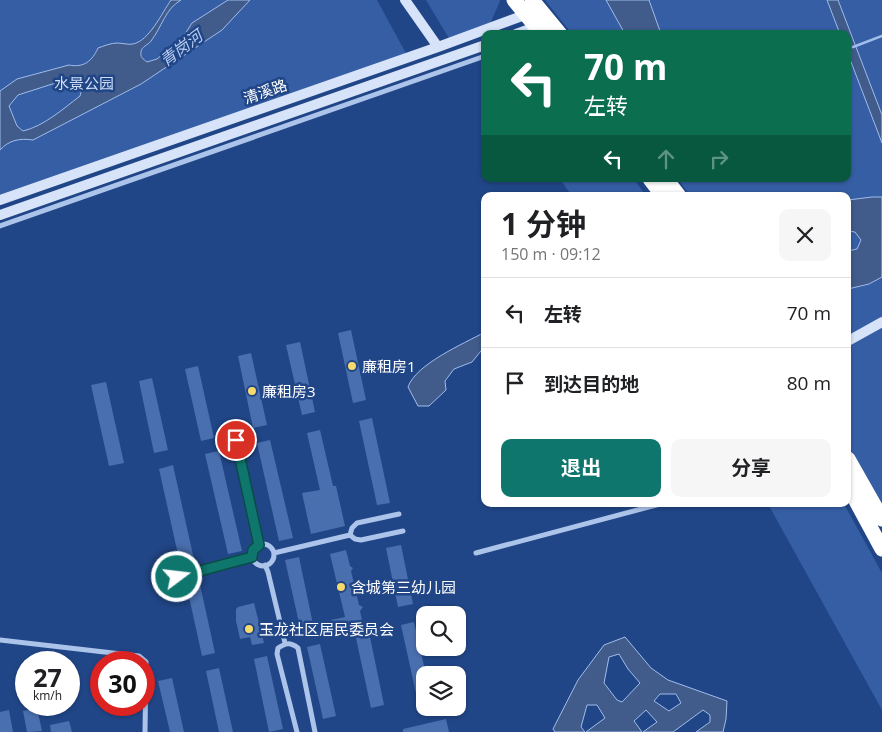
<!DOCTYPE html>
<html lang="zh">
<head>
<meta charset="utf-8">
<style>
  body { margin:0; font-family:"Open Sans","Noto Sans SC",sans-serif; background:#f6f6f6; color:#202124; height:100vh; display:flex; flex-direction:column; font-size:19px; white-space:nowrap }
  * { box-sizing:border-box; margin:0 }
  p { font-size:16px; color:#757577 }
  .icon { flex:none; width:28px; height:28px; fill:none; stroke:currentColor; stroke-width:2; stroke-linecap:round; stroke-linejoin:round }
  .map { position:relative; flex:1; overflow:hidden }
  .panel { position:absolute; left:481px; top:192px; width:370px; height:315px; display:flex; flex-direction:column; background:#fff; border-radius:10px; box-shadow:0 1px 4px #0004 }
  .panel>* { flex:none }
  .hud { position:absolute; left:481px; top:30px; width:370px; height:152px; border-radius:10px; box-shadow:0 1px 4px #0004; background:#0b6e4f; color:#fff; overflow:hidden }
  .tools { position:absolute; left:416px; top:606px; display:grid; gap:10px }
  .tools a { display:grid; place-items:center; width:50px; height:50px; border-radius:10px; background:#fff; box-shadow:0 1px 4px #0004; font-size:25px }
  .speed { position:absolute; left:15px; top:651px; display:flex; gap:10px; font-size:25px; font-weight:700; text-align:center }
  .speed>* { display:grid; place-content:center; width:65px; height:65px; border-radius:50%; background:#fff; box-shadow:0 1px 4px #0004; line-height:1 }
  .speed small { font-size:12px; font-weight:400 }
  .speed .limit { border:8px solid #d22; background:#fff; color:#111 }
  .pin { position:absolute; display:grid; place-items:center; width:42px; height:42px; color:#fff; margin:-21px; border:2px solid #fff; border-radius:50%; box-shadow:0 1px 5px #0007 }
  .me { position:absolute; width:55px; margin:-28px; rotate:75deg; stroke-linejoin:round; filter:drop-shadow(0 0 4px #0008) }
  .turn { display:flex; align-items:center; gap:18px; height:105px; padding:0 20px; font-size:22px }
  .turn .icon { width:65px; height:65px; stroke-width:2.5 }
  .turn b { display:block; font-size:35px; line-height:42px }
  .lanes { display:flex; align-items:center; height:48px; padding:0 20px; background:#0003; justify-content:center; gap:25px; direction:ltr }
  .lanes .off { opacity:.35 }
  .round { display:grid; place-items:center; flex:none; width:52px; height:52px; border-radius:10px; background:#f6f6f6 }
  .overview { display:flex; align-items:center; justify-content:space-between; height:85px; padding:0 20px }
  h1 { font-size:30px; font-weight:700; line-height:38px }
  .button { display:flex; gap:10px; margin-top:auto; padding:10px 20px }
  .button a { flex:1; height:58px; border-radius:10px; background:#0f766e; color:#fff; font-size:20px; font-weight:700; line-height:58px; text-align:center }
  .button a+a { background:#f6f6f6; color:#202124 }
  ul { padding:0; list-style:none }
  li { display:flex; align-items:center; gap:15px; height:70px; padding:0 20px; border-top:1px solid #e0e0e0 }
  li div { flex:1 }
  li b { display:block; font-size:19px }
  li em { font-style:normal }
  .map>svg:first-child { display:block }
  .green { fill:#355ea4 }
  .water { fill:#415b8b; stroke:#a0bdeb; fill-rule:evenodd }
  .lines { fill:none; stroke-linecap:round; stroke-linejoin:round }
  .stream { stroke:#a0bdeb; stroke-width:2.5 }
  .building { fill:#4a6faf }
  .street { stroke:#acc3ea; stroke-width:5 }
  .secondary { stroke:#d7e3f8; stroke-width:10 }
  .highway { stroke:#fff; stroke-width:15 }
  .route-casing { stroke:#0a4d48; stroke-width:12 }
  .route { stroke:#0f766e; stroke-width:9 }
  .poi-dot { fill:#f6da6e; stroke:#214687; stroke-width:2 }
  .labels { text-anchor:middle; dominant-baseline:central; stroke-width:5; stroke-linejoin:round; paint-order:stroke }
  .park-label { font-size:15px; fill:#d0dff7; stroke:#214687 }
  .street-label { font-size:15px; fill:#fff; stroke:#214687 }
  .poi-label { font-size:15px; fill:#fff; stroke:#214687; text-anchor:start }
  .water-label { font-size:16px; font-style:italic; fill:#b8cdf1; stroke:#214687 }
</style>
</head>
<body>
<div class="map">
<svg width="882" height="732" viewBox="0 0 882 732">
  <rect width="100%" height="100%" fill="#214687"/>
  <path class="green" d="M 0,0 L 377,0 L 408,57 L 0,200 Z
    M 426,0 L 499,0 L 500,1 L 490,24 L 450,40 Z
    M 545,0 L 882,0 L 882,507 L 848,451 L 848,196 L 690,196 L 678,179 L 848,179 L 848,34 L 572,34 Z
    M 560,179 L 634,179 L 646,196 L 572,196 Z
    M 768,504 L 844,504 L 882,573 L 882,710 Z"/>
  <path class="water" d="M 171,0 L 181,0 C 165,9 162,27 151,41 C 148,45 141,47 141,52 C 140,57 143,59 147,62 L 157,59 L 183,37 L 192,23 L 228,0 L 250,0 L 222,30 L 141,84 L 33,140 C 20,138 9,140 0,150 L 0,91 L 17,79 L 69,65 C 84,68 92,61 98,48 C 104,46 111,43 117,43 C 122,43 128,45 133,44 C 149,41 162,13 171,0 ZM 71,78 C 81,80 83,87 80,96 C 63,109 44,126 23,131 L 17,126 L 9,106 L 18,95 Z
    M 606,0 L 649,0 L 661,34 L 625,34 Z
    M 827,0 L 838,0 L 882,115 L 882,143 L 848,54 L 848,34 L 840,34 Z
    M 872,197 L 882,197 L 882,277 L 869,284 L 848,289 L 848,251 L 857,249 L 861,240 L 855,232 L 848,231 L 848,200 Z
    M 485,332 L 485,346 L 472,362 L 454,369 L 445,381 L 446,390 L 429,406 L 418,406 L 408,387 C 416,364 463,344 485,332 Z
    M 625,637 L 651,668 L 668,680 L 727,701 L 726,719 L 723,732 L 696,732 L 710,722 L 710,715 L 703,710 L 673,732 L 643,732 L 657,722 L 646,710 L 634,721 L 642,732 L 586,732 L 605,718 L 597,705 L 587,705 L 581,727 L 585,732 L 555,732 L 553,729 L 578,680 L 604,645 ZM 619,654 L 628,669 L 640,683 L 622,702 L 617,700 L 604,683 L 609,657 ZM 660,694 L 676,694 L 681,703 L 669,711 L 654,701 Z"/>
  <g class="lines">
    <path class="stream" d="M 853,47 L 882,36"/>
  </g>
  <path class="building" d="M 351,330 L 366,400 L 353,403 L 338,333 Z
    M 300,342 L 315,412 L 302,415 L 286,345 Z
    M 251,353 L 267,425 L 253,428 L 238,356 Z
    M 198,366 L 214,438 L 201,441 L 185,369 Z
    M 152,378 L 168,450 L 154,453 L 139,381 Z
    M 106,382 L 124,463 L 109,466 L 91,385 Z
    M 372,418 L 390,503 L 377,505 L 359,421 Z
    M 320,430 L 333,486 L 336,486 L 345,526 L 311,534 L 302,493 L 320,490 L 307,433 Z
    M 270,440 L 293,538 L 279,541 L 257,443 Z
    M 219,451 L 242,551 L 228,554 L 205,454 Z
    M 173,465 L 195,564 L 181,568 L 159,469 Z
    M 401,545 L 413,604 L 398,607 L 386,548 Z
    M 346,550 L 350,566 L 353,568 L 351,571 L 359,605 L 363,607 L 360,611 L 365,633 L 369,632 L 384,705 L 371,708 L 353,624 L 333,628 L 331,620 L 345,617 L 330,554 Z
    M 299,557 L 314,629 L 301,632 L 285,560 Z
    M 199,580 L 215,653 L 202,656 L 186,583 Z
    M 254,603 L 264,643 L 252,645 L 250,637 L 240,639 L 236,621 L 236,609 L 238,607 Z
    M 414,622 L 426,675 L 425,696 L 417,698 L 401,625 Z
    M 320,644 L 336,716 L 323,719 L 307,647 Z
    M 267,656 L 283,729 L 269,732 L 254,659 Z
    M 219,668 L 233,732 L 219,732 L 206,671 Z
    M 172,678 L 184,732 L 170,732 L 158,681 Z
    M 37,708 L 42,731 L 27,732 L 23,711 Z
    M 9,710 L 13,732 L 0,732 L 0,712 Z
    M 446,719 L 449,732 L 403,732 L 403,729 Z
    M 69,721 L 72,732 L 51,732 L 50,725 Z"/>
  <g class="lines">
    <path class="street" d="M 0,226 L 485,56
      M 236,440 L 259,545
      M 399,514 L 357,523 L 352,528 L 350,535 L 355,539 L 361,540 L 403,531
      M252 555a11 11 0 1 1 22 0a11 11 0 1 1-22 0Z
      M 274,553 L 350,535
      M 476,553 L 660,504
      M 265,565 L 268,572 L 285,643
      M 177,577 L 252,557
      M 0,640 L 139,656 L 146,662 L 145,732
      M 297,732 L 277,654 L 278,648 C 286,643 290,642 298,648 L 315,732"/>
    <path class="secondary" d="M 405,0 L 438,47
      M 516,34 L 541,25
      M 0,200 L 438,47 L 530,13
      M 0,215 L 485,45
      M 848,341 L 882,322"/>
    <path class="highway" d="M 514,0 L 542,34
      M 532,0 L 560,34
      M 650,179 L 663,196
      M 666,179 L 679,196
      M 848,459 L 882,519
      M 848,486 L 882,549"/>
  </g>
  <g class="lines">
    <defs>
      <path id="route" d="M 177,577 L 252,557 L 253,550 L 259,545 L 236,440"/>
    </defs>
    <use href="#route" class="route-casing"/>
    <use href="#route" class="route"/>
  </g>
  <g class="poi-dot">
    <circle cx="352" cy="366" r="5"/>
    <circle cx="252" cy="391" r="5"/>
    <circle cx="341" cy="587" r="5"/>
    <circle cx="249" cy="629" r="5"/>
  </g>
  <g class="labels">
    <g class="park-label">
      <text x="84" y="83">水景公园</text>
    </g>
    <g class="street-label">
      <text transform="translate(265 91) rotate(-19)">清溪路</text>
    </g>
    <g class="poi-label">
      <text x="362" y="366">廉租房1</text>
      <text x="262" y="391">廉租房3</text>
      <text x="351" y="587">含城第三幼儿园</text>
      <text x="259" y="629">玉龙社区居民委员会</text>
    </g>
    <g class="water-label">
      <text transform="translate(181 48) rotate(-37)">青岗河</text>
    </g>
  </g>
</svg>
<div class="tools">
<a><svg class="icon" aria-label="search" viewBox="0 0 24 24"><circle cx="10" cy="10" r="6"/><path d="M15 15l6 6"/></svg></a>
<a><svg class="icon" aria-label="layers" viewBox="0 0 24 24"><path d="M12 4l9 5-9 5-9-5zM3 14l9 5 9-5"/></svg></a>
</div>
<div class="speed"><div>27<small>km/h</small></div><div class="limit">30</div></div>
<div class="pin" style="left:236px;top:440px;background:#d93025"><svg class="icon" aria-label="arrive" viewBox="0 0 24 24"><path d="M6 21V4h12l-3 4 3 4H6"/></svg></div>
<svg class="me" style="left:177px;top:577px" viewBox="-20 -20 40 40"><circle r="17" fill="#0f766e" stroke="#fff" stroke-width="3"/><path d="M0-11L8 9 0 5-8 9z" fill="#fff"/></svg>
<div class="hud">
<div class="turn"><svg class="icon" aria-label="left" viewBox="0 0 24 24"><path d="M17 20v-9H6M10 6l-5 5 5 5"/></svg><div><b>70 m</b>左转</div></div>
<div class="lanes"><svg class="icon" aria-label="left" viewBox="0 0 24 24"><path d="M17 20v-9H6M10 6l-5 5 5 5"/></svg><svg class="icon off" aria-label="ahead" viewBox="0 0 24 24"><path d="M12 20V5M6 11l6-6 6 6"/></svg><svg class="icon off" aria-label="right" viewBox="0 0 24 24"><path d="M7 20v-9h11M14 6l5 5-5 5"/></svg></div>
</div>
<section class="panel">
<div class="overview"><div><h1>1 分钟</h1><p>150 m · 09:12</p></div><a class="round"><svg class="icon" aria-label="close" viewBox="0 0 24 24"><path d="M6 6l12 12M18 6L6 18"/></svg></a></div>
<ul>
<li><svg class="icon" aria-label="left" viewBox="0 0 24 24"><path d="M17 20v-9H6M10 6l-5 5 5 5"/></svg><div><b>左转</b></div><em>70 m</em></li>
<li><svg class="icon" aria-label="arrive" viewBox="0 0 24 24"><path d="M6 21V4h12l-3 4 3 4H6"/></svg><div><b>到达目的地</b></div><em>80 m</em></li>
</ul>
<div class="button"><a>退出</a><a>分享</a></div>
</section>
</div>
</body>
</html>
